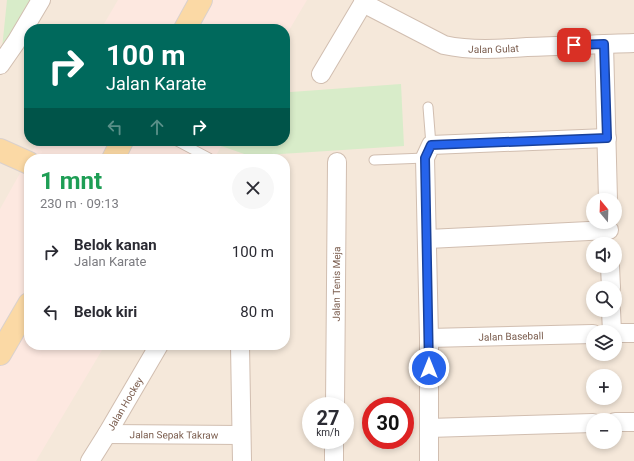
<!DOCTYPE html>
<html lang="id">
<head>
<meta charset="utf-8">
<style>
  body { margin:0; font-family:Roboto,sans-serif; background:#f7f7f7; color:#2b2b33; height:100vh; display:flex; flex-direction:column; font-size:15px; white-space:nowrap }
  * { box-sizing:border-box; margin:0 }
  p { font-size:13px; color:#7c7c81 }
  .icon { flex:none; width:22px; height:22px; fill:none; stroke:currentColor; stroke-width:2; stroke-linecap:round; stroke-linejoin:round }
  .map { position:relative; flex:1; overflow:hidden }
  .panel { position:absolute; left:24px; top:154px; width:266px; height:196px; display:flex; flex-direction:column; background:#fff; border-radius:16px; box-shadow:0 2px 6px #0003 }
  .panel>* { flex:none }
  .guide { position:absolute; left:24px; top:24px; width:266px; height:122px; border-radius:16px; box-shadow:0 2px 6px #0003; background:#00695c; color:#fff; overflow:hidden }
  .needle { width:26px; rotate:341deg }
  .buttons { position:absolute; left:586px; top:193px; display:grid; gap:8px }
  .buttons a { display:grid; place-items:center; width:36px; height:36px; border-radius:50%; background:#fff; box-shadow:0 2px 6px #0003; font-size:20px }
  .speed { position:absolute; left:302px; top:397px; display:flex; gap:8px; font-size:20px; font-weight:700; text-align:center }
  .speed>* { display:grid; place-content:center; width:52px; height:52px; border-radius:50%; background:#fff; box-shadow:0 2px 6px #0003; line-height:1 }
  .speed small { font-size:10px; font-weight:400 }
  .speed .limit { border:6px solid #d22; background:#fff; color:#111 }
  .pin { position:absolute; display:grid; place-items:center; width:34px; height:34px; color:#fff; margin:-17px; border-radius:8px; box-shadow:0 2px 6px #0006 }
  .me { position:absolute; width:44px; margin:-22px; rotate:0deg; stroke-linejoin:round; filter:drop-shadow(0 0 3px #0008) }
  .turn { display:flex; align-items:center; gap:14px; height:84px; padding:0 16px; font-size:18px }
  .turn .icon { width:52px; height:52px; stroke-width:2.5 }
  .turn b { display:block; font-size:28px; line-height:34px }
  .lanes { display:flex; align-items:center; height:38px; padding:0 16px; background:#0003; justify-content:center; gap:20px; direction:ltr }
  .lanes .off { opacity:.35 }
  .round { display:grid; place-items:center; flex:none; width:42px; height:42px; border-radius:21px; background:#f7f7f7 }
  .overview { display:flex; align-items:center; justify-content:space-between; height:68px; padding:0 16px }
  h1 { font-size:24px; font-weight:700; line-height:30px; color:#1e9e55 }
  ul { padding:0; list-style:none }
  li { display:flex; align-items:center; gap:12px; height:60px; padding:0 16px }
  li div { flex:1 }
  li b { display:block; font-size:15px }
  li em { font-style:normal }
  .map>svg:first-child { display:block }
  .residential { fill:#f5e8da; fill-rule:evenodd }
  .commercial { fill:#fde8e0 }
  .green { fill:#d8ecc9 }
  .lines { fill:none; stroke-linecap:round; stroke-linejoin:round }
  .lane-casing { stroke:#d1beb0; stroke-width:11 }
  .street-casing { stroke:#d1beb0; stroke-width:20 }
  .primary-casing { stroke:#dad1cd; stroke-width:24 }
  .lane { stroke:#fff; stroke-width:9 }
  .street { stroke:#fff; stroke-width:18 }
  .primary { stroke:#fbd9a5; stroke-width:22 }
  .route-casing { stroke:#184099; stroke-width:10 }
  .route { stroke:#2563eb; stroke-width:7 }
  .labels { text-anchor:middle; dominant-baseline:central; stroke-width:4; stroke-linejoin:round; paint-order:stroke }
  .street-label { font-size:10px; fill:#7a5c4d; stroke:#fffaf3 }
</style>
</head>
<body>
<div class="map">
<svg width="634" height="461" viewBox="0 0 634 461">
  <rect width="100%" height="100%" fill="#fdf6ec"/>
  <path class="residential" d="M 0,0 L 634,0 L 634,461 L 0,461 ZM 29,29 L 285,29 L 285,141 L 29,141 ZM 29,159 L 285,159 L 285,345 L 29,345 ZM 593,200 L 615,200 L 615,222 L 593,222 ZM 593,244 L 615,244 L 615,266 L 593,266 ZM 593,288 L 615,288 L 615,310 L 593,310 ZM 593,332 L 615,332 L 615,354 L 593,354 ZM 593,376 L 615,376 L 615,398 L 593,398 ZM 311,406 L 345,406 L 345,440 L 311,440 ZM 371,406 L 405,406 L 405,440 L 371,440 ZM 593,420 L 615,420 L 615,442 L 593,442 Z"/>
  <path class="commercial" d="M 118,0 L 307,0 L 285,37 L 285,29 L 101,29 Z
    M 38,141 L 224,141 L 214,159 L 29,159 L 29,345 L 105,345 L 36,461 L 0,461 L 0,209 Z"/>
  <path class="green" d="M 7,0 L 43,0 L 0,68 Z
    M 401,84 L 404,146 L 250,156 L 210,142 L 285,141 L 285,91 L 291,92 Z"/>
  <g class="lines">
    <defs>
      <path id="lane" d="M 428,107 L 431,145
        M 177,141 L 209,158
        M 374,160 L 425,158"/>
      <g id="street">
        <path id="s1" d="M 363,3 L 444,45 C 471,51 499,49 527,47 C 563,46 598,44 634,43"/>
        <path d="M 604,44 L 608,200"/>
        <path d="M 0,65 L 16,42 L 41,0"/>
        <path d="M 321,74 L 365,0"/>
        <path d="M 428,239 L 609,230"/>
        <path d="M 610,266 L 611,288"/>
        <path d="M 611,310 L 612,332"/>
        <path d="M 615,333 L 634,333"/>
        <path id="s2" d="M 429,338 L 593,334"/>
        <path d="M 240,345 L 242,461"/>
        <path id="s3" d="M 335,406 L 337,162"/>
        <path d="M 615,422 L 634,422"/>
        <path d="M 429,428 L 593,423"/>
        <path id="s4" d="M 107,434 L 241,435"/>
        <path id="s5" d="M 90,461 L 107,434 L 159,345"/>
        <path d="M 334,461 L 334,440"/>
        <path d="M 429,461 L 429,338 L 425,158 L 431,145 L 607,138"/>
      </g>
      <path id="primary" d="M 185,29 L 201,0
        M 0,150 L 29,163
        M 113,159 L 122,141
        M 0,354 L 29,304"/>
    </defs>
    <use href="#lane" class="lane-casing"/>
    <use href="#street" class="street-casing"/>
    <use href="#primary" class="primary-casing"/>
    <use href="#lane" class="lane"/>
    <use href="#street" class="street"/>
    <use href="#primary" class="primary"/>
  </g>
  <g class="lines">
    <defs>
      <path id="route" d="M 429,368 L 425,158 L 431,145 L 607,138 L 604,44 L 574,45"/>
    </defs>
    <use href="#route" class="route-casing"/>
    <use href="#route" class="route"/>
  </g>
  <g class="labels">
    <g class="street-label">
      <text stroke="none"><textPath href="#s1" startOffset="141">Jalan Gulat</textPath></text>
      <text stroke="none"><textPath href="#s3" startOffset="122">Jalan Tenis Meja</textPath></text>
      <text stroke="none"><textPath href="#s2" startOffset="82">Jalan Baseball</textPath></text>
      <text stroke="none"><textPath href="#s5" startOffset="67">Jalan Hockey</textPath></text>
      <text stroke="none"><textPath href="#s4" startOffset="67">Jalan Sepak Takraw</textPath></text>
    </g>
  </g>
</svg>
<div class="buttons">
<a><svg class="needle" viewBox="-14 -14 28 28"><path d="M0-13l5 13h-10z" fill="#e53935"/><path d="M0 13l5-13h-10z" fill="#7c7c81"/></svg></a>
<a><svg class="icon" aria-label="sound" viewBox="0 0 24 24"><path d="M4 9h4l5-4v14l-5-4H4zM17 9q2 3 0 6"/></svg></a>
<a><svg class="icon" aria-label="search" viewBox="0 0 24 24"><circle cx="10" cy="10" r="6"/><path d="M15 15l6 6"/></svg></a>
<a><svg class="icon" aria-label="layers" viewBox="0 0 24 24"><path d="M12 4l9 5-9 5-9-5zM3 14l9 5 9-5"/></svg></a>
<a>+</a>
<a>−</a>
</div>
<div class="speed"><div>27<small>km/h</small></div><div class="limit">30</div></div>
<div class="pin" style="left:574px;top:45px;background:#d93025"><svg class="icon" aria-label="arrive" viewBox="0 0 24 24"><path d="M6 21V4h12l-3 4 3 4H6"/></svg></div>
<svg class="me" style="left:429px;top:368px" viewBox="-20 -20 40 40"><circle r="17" fill="#2563eb" stroke="#fff" stroke-width="3"/><path d="M0-11L8 9 0 5-8 9z" fill="#fff"/></svg>
<div class="guide">
<div class="turn"><svg class="icon" aria-label="right" viewBox="0 0 24 24"><path d="M7 20v-9h11M14 6l5 5-5 5"/></svg><div><b>100 m</b>Jalan Karate</div></div>
<div class="lanes"><svg class="icon off" aria-label="left" viewBox="0 0 24 24"><path d="M17 20v-9H6M10 6l-5 5 5 5"/></svg><svg class="icon off" aria-label="ahead" viewBox="0 0 24 24"><path d="M12 20V5M6 11l6-6 6 6"/></svg><svg class="icon" aria-label="right" viewBox="0 0 24 24"><path d="M7 20v-9h11M14 6l5 5-5 5"/></svg></div>
</div>
<section class="panel">
<div class="overview"><div><h1>1 mnt</h1><p>230 m · 09:13</p></div><a class="round"><svg class="icon" aria-label="close" viewBox="0 0 24 24"><path d="M6 6l12 12M18 6L6 18"/></svg></a></div>
<ul>
<li><svg class="icon" aria-label="right" viewBox="0 0 24 24"><path d="M7 20v-9h11M14 6l5 5-5 5"/></svg><div><b>Belok kanan</b><p>Jalan Karate</p></div><em>100 m</em></li>
<li><svg class="icon" aria-label="left" viewBox="0 0 24 24"><path d="M17 20v-9H6M10 6l-5 5 5 5"/></svg><div><b>Belok kiri</b></div><em>80 m</em></li>
</ul>
</section>
</div>
</body>
</html>
